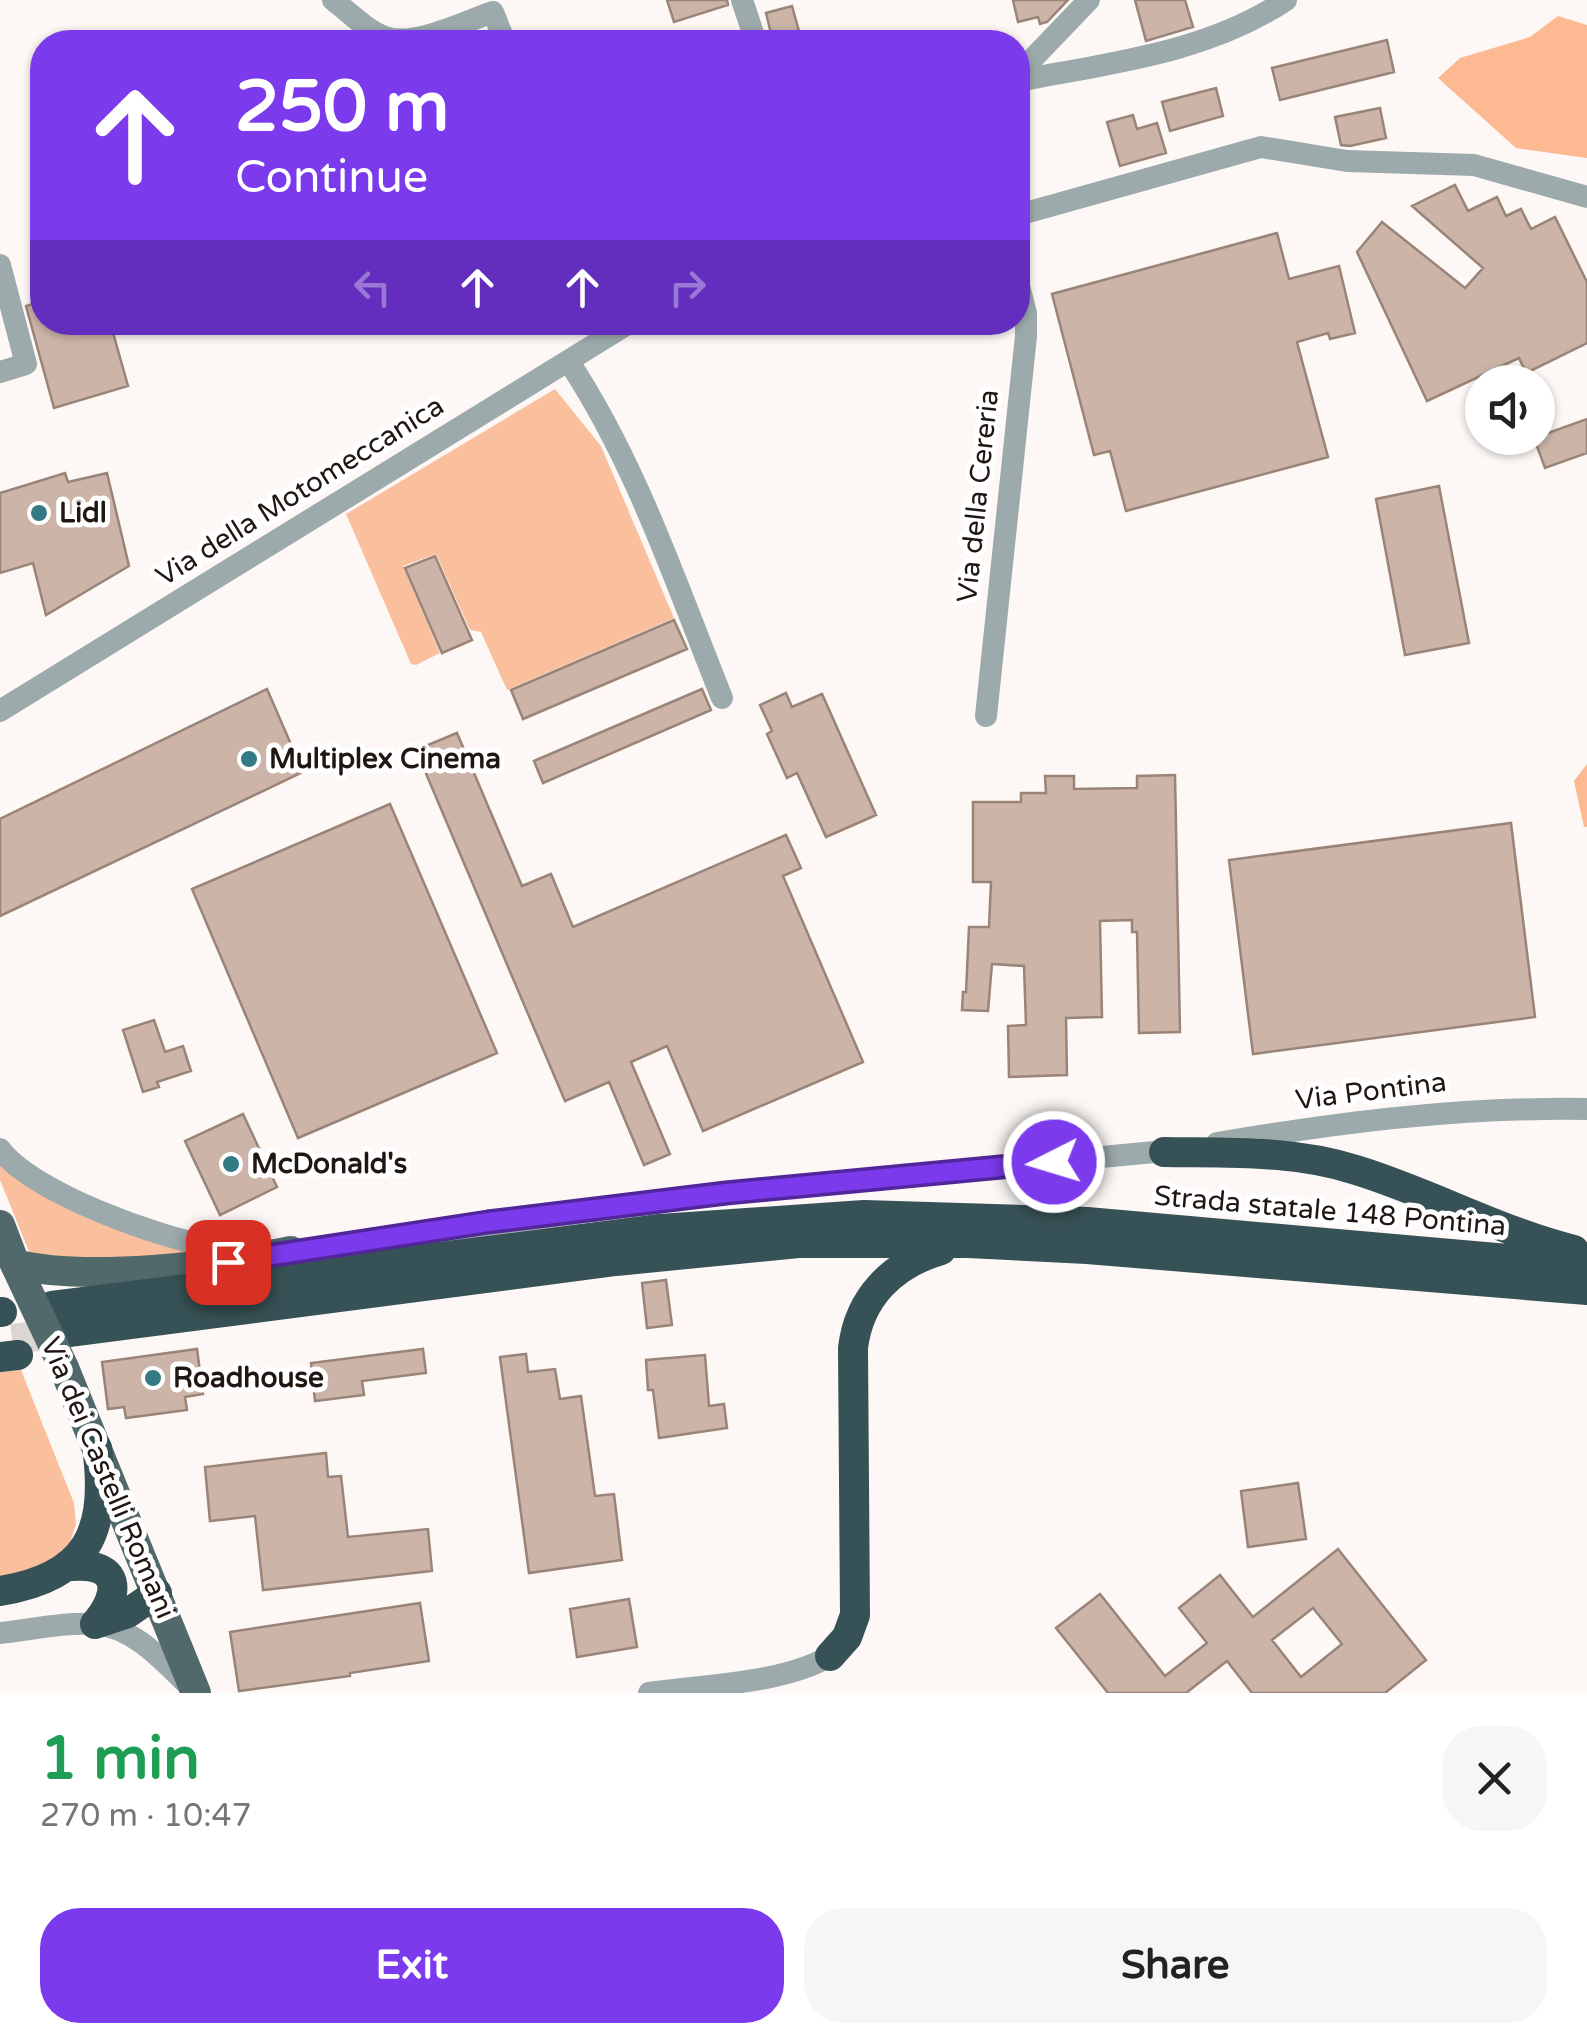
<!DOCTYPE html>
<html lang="en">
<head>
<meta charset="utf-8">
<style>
  body { margin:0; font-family:"Varela Round",sans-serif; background:#f6f6f6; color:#222; height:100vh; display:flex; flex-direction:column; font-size:38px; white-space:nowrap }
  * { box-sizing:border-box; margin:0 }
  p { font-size:32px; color:#767676 }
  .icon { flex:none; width:55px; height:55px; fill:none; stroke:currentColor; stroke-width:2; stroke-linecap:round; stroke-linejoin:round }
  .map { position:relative; height:1693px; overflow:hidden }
  .side { display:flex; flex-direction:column; background:#fff; flex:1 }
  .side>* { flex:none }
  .top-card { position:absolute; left:30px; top:30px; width:1000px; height:305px; border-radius:40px; box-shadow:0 2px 8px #0004; background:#7c3aed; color:#fff; overflow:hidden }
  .fabs { position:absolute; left:1465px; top:365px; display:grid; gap:20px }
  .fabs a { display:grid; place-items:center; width:90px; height:90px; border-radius:50%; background:#fff; box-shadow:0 2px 8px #0004; font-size:50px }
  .pin { position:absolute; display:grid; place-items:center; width:85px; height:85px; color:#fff; margin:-42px; border-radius:20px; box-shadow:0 5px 15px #0006 }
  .me { position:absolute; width:110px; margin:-55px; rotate:265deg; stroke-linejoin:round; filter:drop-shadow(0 0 8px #0008) }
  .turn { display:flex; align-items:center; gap:35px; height:210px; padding:0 40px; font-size:45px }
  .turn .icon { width:130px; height:130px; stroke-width:2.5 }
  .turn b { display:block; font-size:70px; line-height:85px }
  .lanes { display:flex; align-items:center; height:95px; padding:0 40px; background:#0003; justify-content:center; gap:50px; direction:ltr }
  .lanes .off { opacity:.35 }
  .round { display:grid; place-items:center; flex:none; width:105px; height:105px; border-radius:40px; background:#f6f6f6 }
  .summary { display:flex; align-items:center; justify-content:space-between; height:170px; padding:0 40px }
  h1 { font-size:60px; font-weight:800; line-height:75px; color:#1e9e55 }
  .cta { display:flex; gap:20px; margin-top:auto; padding:20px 40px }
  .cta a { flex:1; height:115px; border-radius:40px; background:#7c3aed; color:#fff; font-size:40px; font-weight:800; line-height:115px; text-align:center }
  .cta a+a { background:#f6f6f6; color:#222 }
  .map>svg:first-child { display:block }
  .green { fill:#fac09e }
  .forest { fill:#fdb992 }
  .building { fill:#ccb5a8; stroke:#9a8478; stroke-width:2.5; fill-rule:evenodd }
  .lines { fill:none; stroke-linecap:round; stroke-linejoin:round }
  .highway-tunnel { stroke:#dcd6d3; stroke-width:30; stroke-dasharray:30 15; stroke-linecap:butt }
  .minor { stroke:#9daaac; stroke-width:22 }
  .major { stroke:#52696c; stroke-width:30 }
  .highway { stroke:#375256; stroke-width:30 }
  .major-bridge { stroke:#52696c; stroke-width:30 }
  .route-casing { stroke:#51269a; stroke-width:25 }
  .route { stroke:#7c3aed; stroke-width:18 }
  .poi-dot { fill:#337a84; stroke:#fff; stroke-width:4 }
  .labels { text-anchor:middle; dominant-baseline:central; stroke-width:10; stroke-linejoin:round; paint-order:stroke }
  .street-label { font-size:28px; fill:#201713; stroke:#fff }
  .poi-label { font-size:28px; font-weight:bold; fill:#201713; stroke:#fff; text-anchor:start }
</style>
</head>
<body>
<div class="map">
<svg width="1587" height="1693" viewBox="0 0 1587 1693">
  <rect width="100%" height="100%" fill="#fdf8f5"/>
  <path class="green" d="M 555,389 L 601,446 L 674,618 L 507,690 L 481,632 L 470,630 L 436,554 L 403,566 L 440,653 L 416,665 L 411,664 L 346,514 Z
    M 0,1163 L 205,1256 L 143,1262 L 30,1254 L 0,1180 Z
    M 21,1370 L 74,1503 L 76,1524 L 66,1555 L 0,1582 L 0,1372 Z"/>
  <path class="forest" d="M 1558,16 L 1587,25 L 1587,158 L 1516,148 L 1438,78 L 1460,58 L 1530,37 Z
    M 1587,764 L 1587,827 L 1584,827 L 1574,781 Z"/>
  <path class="building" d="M 667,0 L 727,0 L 728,5 L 674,22 Z
    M 1013,0 L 1068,0 L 1047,22 L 1040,24 L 1038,17 L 1018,22 Z
    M 1135,0 L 1185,0 L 1193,27 L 1146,41 Z
    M 792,6 L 802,42 L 773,42 L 766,13 Z
    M 1387,40 L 1394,72 L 1280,100 L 1272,68 Z
    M 1216,88 L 1223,116 L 1170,131 L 1162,102 Z
    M 1380,108 L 1386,138 L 1350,146 L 1341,145 L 1335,117 Z
    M 1133,115 L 1137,129 L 1157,123 L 1166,153 L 1120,166 L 1107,122 Z
    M 1455,185 L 1468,211 L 1497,197 L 1506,216 L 1521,209 L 1531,229 L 1555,217 L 1587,282 L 1587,343 L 1526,373 L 1519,358 L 1427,401 L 1357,252 L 1382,222 L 1465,288 L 1483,268 L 1412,206 Z
    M 1277,233 L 1289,279 L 1339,266 L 1355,333 L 1330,339 L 1328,333 L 1297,342 L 1328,457 L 1126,511 L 1110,451 L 1094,455 L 1052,294 Z
    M 42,301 L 42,322 L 110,322 L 128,386 L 54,408 L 26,306 Z
    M 1587,419 L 1587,453 L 1545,468 L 1534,438 Z
    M 65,473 L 68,482 L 107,473 L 129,566 L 46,615 L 33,563 L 0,573 L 0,493 Z
    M 1439,486 L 1469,643 L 1405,655 L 1376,499 Z
    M 435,556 L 472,640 L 442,653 L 405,568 Z
    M 674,620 L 687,649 L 523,719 L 511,690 Z
    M 267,689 L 303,772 L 0,916 L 0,819 Z
    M 702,689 L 711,710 L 543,783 L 534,761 Z
    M 786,693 L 792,707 L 822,694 L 876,815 L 826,837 L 797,773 L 787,778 L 767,734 L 772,731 L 760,705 Z
    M 457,733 L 522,886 L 551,874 L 573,927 L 786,835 L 801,868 L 783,876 L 863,1062 L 703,1131 L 667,1046 L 631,1062 L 670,1154 L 644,1165 L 609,1082 L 565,1101 L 416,750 Z
    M 1175,775 L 1180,1032 L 1139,1033 L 1137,932 L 1132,932 L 1132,920 L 1100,921 L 1102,1017 L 1066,1018 L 1067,1075 L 1009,1077 L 1008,1026 L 1026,1025 L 1024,966 L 992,964 L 988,1011 L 962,1010 L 963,992 L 966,992 L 969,927 L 989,927 L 991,882 L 973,882 L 973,802 L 1021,802 L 1021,793 L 1046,793 L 1045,776 L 1074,776 L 1074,789 L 1137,788 L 1137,776 Z
    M 390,804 L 497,1053 L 298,1138 L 192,889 Z
    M 1511,823 L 1535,1017 L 1253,1054 L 1229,860 Z
    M 154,1020 L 165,1052 L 183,1046 L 191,1071 L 157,1082 L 159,1087 L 143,1092 L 123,1030 Z
    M 243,1114 L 277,1187 L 220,1215 L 185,1141 Z
    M 666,1280 L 672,1325 L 647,1328 L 642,1283 Z
    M 197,1349 L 203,1394 L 185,1397 L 187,1410 L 126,1418 L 124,1407 L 108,1409 L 102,1362 Z
    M 423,1349 L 426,1373 L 362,1381 L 364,1395 L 315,1401 L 311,1363 Z
    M 526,1354 L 528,1372 L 555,1369 L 560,1399 L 581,1396 L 595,1496 L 614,1494 L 622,1560 L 529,1573 L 500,1357 Z
    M 705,1355 L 709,1406 L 724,1404 L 727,1428 L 659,1438 L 653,1390 L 648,1390 L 646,1360 Z
    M 326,1453 L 328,1477 L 341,1476 L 348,1537 L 428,1529 L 432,1571 L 263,1590 L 255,1516 L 210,1521 L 205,1467 Z
    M 1298,1483 L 1306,1539 L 1248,1547 L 1241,1491 Z
    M 1338,1549 L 1426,1660 L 1385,1693 L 1252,1693 L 1227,1661 L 1186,1693 L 1108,1693 L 1056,1628 L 1100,1594 L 1165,1676 L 1207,1643 L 1179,1608 L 1220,1575 L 1253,1617 ZM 1313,1608 L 1342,1644 L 1301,1677 L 1272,1640 Z
    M 629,1599 L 637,1647 L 577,1657 L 570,1609 Z
    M 420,1603 L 429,1661 L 350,1673 L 350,1676 L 239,1691 L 230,1632 Z"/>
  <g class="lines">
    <path class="highway-tunnel" d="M 12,1339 L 63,1333"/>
    <path class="minor" d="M 333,0 C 349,12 366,30 385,37 C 413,48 466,21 493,12 L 505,42
      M 742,0 L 756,42
      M 1018,74 L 1089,0
      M 1018,81 C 1109,63 1207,53 1286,0
      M 1018,215 L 1261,147 L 1347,161 L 1474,165 L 1587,197
      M 0,265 L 26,364 L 0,372
      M 569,362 C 637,465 676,584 722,698
      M 0,711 L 631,322
      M 986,716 L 1026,336 L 1026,313 L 1018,282
      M 1217,1143 C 1342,1122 1460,1107 1587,1109
      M 0,1149 C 31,1192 161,1239 214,1247 C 239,1251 266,1249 291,1251 L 759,1189 L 1176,1150
      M 0,1633 C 30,1630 63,1622 94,1624 C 133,1626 164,1662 190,1687
      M 649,1693 C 704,1685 782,1684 830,1656"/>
    <path class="major" d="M 0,1225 L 15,1264 C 85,1282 220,1266 291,1251
      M 64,1368 L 196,1693"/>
    <path class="highway" d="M 1164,1152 C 1228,1153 1295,1150 1356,1170 C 1431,1193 1498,1231 1574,1250
      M 52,1306 L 660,1229 L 864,1215 L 1087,1222 L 1587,1266
      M 0,1312 L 2,1312
      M 63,1333 L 616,1261 L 798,1243 L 968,1243 L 1087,1249 L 1587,1290
      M 0,1357 L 18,1355
      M 72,1566 C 120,1562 122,1593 95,1624
      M 0,1591 C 87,1577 109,1532 97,1448
      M 95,1624 L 128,1613 L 157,1593
      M 830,1656 L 847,1637 L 855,1615 L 853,1348 C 859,1297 893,1264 941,1250"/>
    <path class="major-bridge" d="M 15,1264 L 64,1368"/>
  </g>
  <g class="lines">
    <defs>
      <path id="route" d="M 228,1262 L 488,1222 L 726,1193 L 1054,1162"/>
    </defs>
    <use href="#route" class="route-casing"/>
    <use href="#route" class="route"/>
  </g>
  <g class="poi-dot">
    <circle cx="39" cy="513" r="10"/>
    <circle cx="249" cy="759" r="10"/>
    <circle cx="231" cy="1164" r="10"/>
    <circle cx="153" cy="1378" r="10"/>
  </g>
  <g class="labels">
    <g class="street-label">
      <text transform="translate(300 491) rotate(-32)">Via della Motomeccanica</text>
      <text transform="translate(978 496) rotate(-84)">Via della Cereria</text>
      <text transform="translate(1371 1091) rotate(-7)">Via Pontina</text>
      <text transform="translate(1330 1211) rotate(5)">Strada statale 148 Pontina</text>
      <text transform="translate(108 1478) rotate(67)">Via dei Castelli Romani</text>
    </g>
    <g class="poi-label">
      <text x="59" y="513">Lidl</text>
      <text x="269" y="759">Multiplex Cinema</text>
      <text x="251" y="1164">McDonald's</text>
      <text x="173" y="1378">Roadhouse</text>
    </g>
  </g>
</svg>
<div class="fabs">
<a><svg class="icon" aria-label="sound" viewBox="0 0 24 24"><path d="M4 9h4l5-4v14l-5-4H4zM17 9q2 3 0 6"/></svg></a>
</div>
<div class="pin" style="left:228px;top:1262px;background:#d93025"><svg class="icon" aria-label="arrive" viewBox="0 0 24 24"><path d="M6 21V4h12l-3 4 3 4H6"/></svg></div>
<svg class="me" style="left:1054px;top:1162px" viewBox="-20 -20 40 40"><circle r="17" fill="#7c3aed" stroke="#fff" stroke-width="3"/><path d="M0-11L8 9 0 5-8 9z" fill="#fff"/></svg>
<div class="top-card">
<div class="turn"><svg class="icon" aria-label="ahead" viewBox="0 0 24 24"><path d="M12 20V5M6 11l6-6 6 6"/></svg><div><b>250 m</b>Continue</div></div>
<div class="lanes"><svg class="icon off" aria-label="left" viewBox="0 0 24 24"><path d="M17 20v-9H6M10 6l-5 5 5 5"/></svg><svg class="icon" aria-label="ahead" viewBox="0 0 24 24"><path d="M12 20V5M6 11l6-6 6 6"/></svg><svg class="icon" aria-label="ahead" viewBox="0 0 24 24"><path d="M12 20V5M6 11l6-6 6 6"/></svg><svg class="icon off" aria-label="right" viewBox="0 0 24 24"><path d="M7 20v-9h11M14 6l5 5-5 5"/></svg></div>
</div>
</div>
<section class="side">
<div class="summary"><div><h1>1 min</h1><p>270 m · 10:47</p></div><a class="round"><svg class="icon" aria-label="close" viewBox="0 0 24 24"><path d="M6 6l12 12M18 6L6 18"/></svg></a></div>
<div class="cta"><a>Exit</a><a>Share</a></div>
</section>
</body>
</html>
